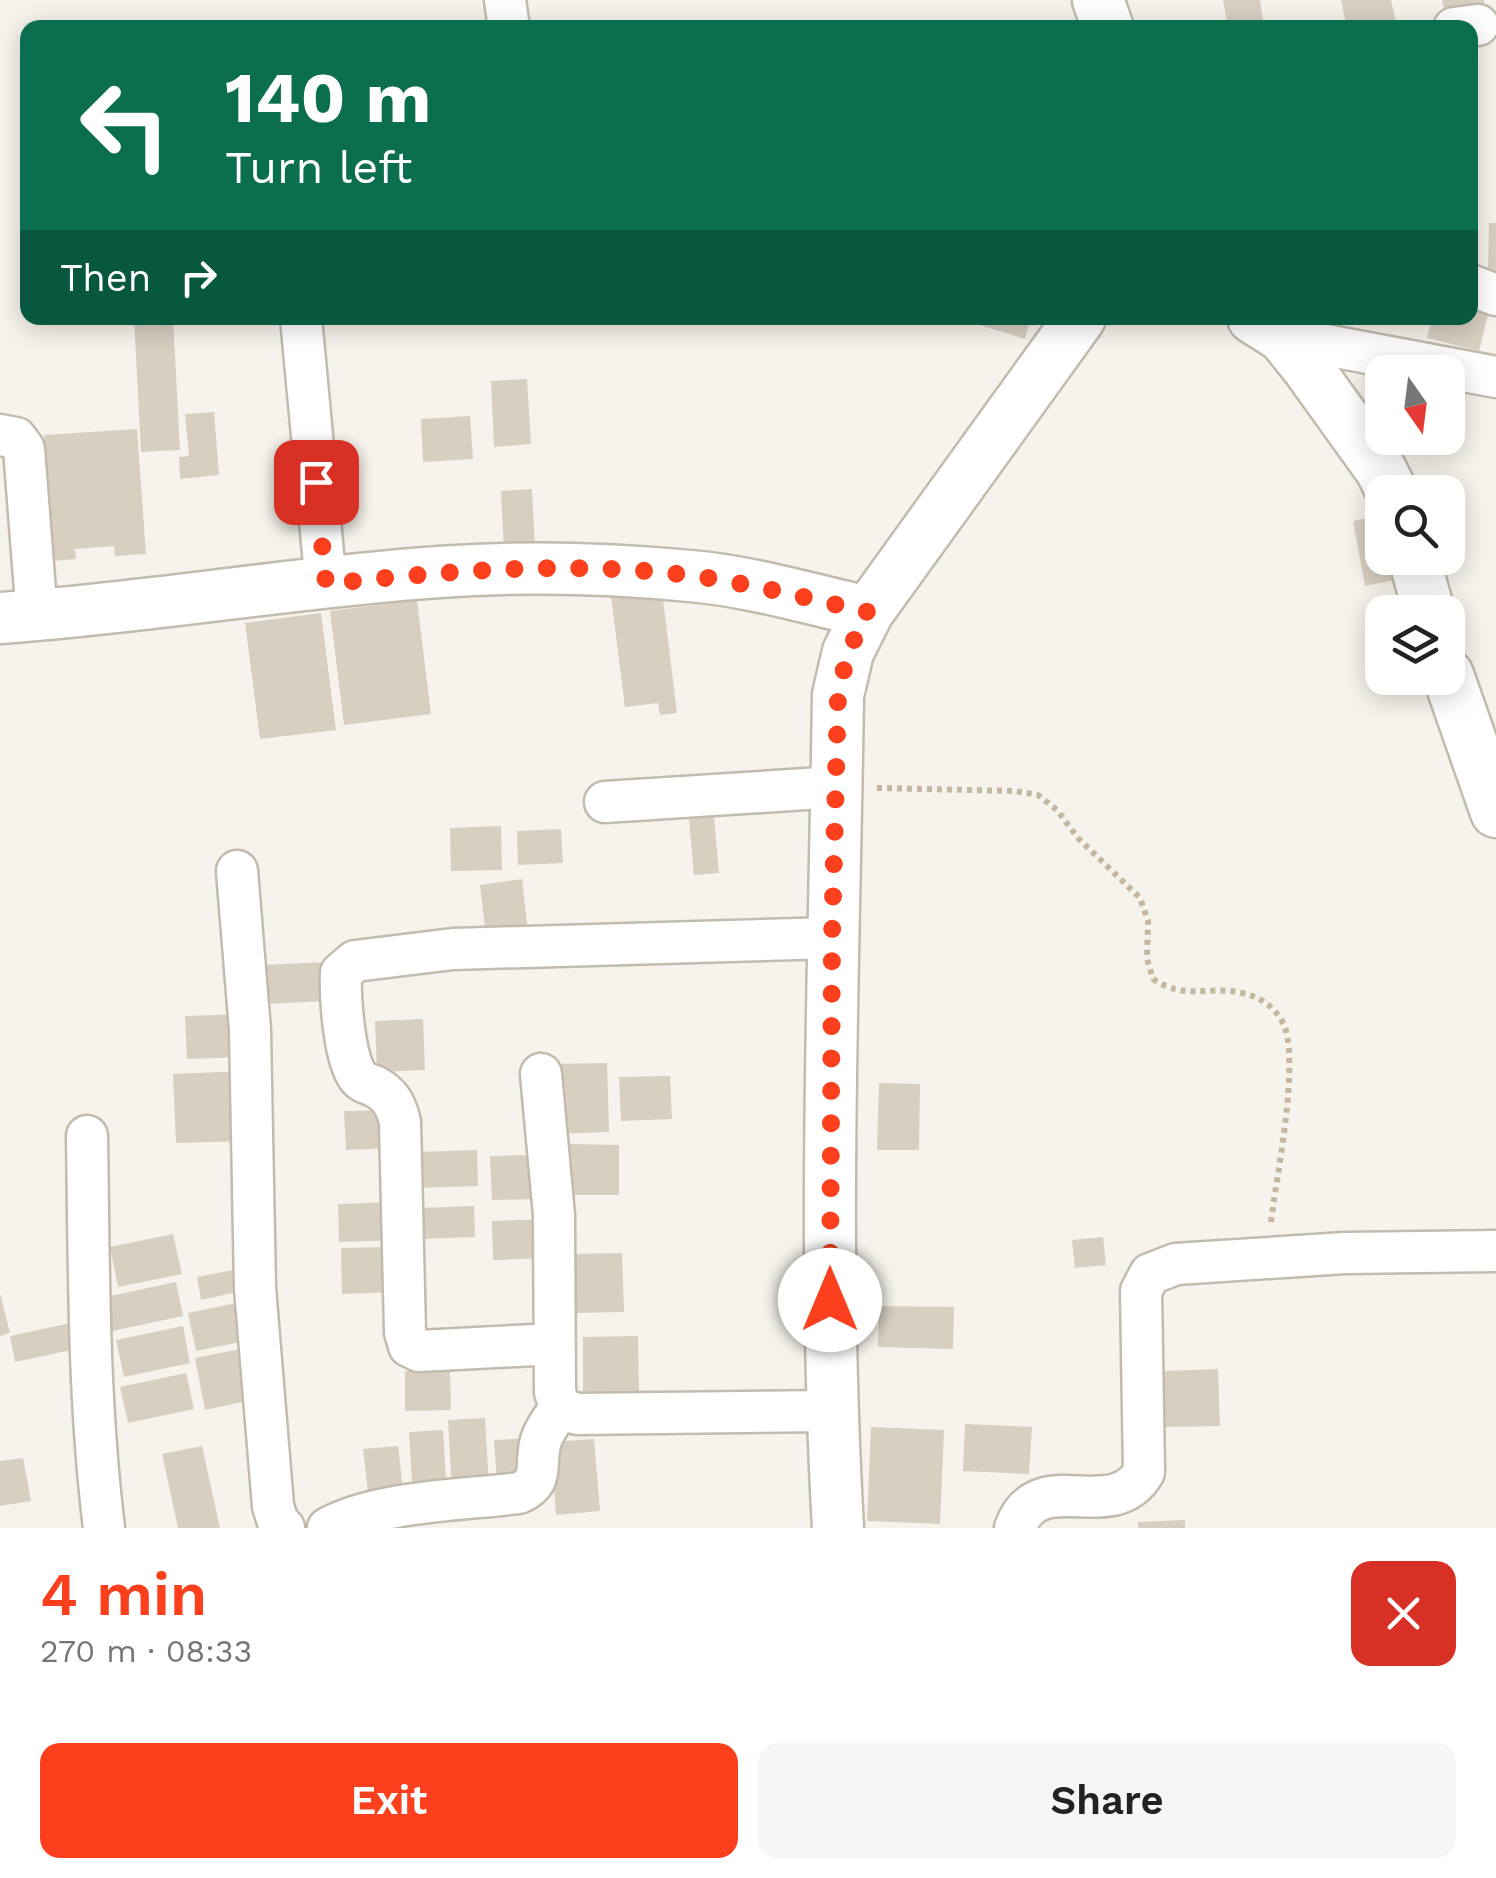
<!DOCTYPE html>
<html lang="en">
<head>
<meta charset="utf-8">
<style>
  body { margin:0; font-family:"Work Sans",sans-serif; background:#f6f6f6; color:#222; height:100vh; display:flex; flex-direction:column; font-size:38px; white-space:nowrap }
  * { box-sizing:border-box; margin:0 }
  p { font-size:32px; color:#767676 }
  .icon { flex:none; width:55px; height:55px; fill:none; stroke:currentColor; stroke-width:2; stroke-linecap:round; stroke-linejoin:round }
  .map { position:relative; height:1528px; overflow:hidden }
  .side { display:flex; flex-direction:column; background:#fff; flex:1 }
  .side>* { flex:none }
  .top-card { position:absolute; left:20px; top:20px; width:1458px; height:305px; border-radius:20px; box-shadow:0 5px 25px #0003; background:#0b6e4f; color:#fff; overflow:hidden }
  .needle { width:65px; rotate:166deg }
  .controls { position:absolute; left:1365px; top:355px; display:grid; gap:20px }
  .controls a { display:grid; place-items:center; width:100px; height:100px; border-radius:20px; background:#fff; box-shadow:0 5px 25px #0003; font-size:50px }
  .pin { position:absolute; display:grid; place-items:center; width:85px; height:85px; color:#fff; margin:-42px; border-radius:20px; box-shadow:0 5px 15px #0006 }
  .me { position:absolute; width:110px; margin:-55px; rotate:0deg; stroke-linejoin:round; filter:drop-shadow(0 0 8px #0008) }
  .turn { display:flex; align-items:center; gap:35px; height:210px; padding:0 40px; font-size:45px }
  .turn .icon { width:130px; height:130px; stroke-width:2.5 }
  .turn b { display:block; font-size:70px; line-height:85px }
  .then { display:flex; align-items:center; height:95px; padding:0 40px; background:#0003; gap:20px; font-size:38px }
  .round { display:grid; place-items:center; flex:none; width:105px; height:105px; border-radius:20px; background:#f6f6f6 }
  .summary { display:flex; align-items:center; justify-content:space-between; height:170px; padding:0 40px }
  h1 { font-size:60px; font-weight:600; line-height:75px; color:#fc3f1d }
  .action { display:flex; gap:20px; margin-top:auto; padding:20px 40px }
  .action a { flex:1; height:115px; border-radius:20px; background:#fc3f1d; color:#fff; font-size:40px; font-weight:600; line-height:115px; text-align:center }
  .action a+a { background:#f6f6f6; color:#222 }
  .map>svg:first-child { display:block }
  .building { fill:#d8cfc1 }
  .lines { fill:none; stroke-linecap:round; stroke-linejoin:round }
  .minor-casing { stroke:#c2bbae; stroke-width:45 }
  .tertiary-casing { stroke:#c2bbae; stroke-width:55 }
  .path { stroke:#c4b79f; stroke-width:6; stroke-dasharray:5 5; stroke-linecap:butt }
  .minor { stroke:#fff; stroke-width:40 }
  .tertiary { stroke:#fff; stroke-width:50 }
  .route { stroke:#fc3f1d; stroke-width:18; stroke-dasharray:0 32.4 }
</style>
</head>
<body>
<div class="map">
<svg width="1496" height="1528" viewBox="0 0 1496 1528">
  <rect width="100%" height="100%" fill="#f6f3ec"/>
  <path class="building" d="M 1223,0 L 1260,0 L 1264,28 L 1228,28 Z
    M 1341,0 L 1391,0 L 1396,22 L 1373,28 L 1347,28 Z
    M 1442,0 L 1484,0 L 1484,3 L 1444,10 Z
    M 1489,223 L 1496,223 L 1496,273 L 1488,273 Z
    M 1470,301 L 1490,306 L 1479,351 L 1427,338 L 1432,318 L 1470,318 Z
    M 134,318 L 173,318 L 180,450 L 141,452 Z
    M 957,318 L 1031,318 L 1025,339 Z
    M 527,379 L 531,444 L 494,447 L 491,381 Z
    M 214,412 L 219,475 L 180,479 L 179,457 L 189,456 L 185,414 Z
    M 470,416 L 473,459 L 423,462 L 421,419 Z
    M 137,429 L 146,554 L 115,556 L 114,546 L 75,549 L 76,559 L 53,561 L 44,435 Z
    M 532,489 L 535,550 L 504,552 L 501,491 Z
    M 1382,515 L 1382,558 L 1400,558 L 1404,578 L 1365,586 L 1353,521 Z
    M 662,591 L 677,713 L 660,715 L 658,703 L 625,707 L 611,597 Z
    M 417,600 L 431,714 L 344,725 L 330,611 Z
    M 321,613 L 336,730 L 260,739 L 245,623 Z
    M 713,805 L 719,873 L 694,875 L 688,808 Z
    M 501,826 L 502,870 L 451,871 L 450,828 Z
    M 561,829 L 563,863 L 518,865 L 517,831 Z
    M 522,879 L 528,932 L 486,937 L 480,885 Z
    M 328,962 L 330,1001 L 263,1004 L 262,965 Z
    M 244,1014 L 245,1057 L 187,1059 L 185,1016 Z
    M 423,1019 L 425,1070 L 377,1072 L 375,1021 Z
    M 607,1063 L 609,1132 L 550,1134 L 548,1064 Z
    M 245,1071 L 248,1141 L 176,1143 L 173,1074 Z
    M 670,1076 L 672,1119 L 621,1121 L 619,1077 Z
    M 879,1083 L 920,1084 L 919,1150 L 877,1150 Z
    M 389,1110 L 390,1148 L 346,1150 L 344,1111 Z
    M 567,1144 L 619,1145 L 619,1195 L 566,1195 Z
    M 477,1150 L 478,1186 L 417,1188 L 416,1152 Z
    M 537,1155 L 538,1199 L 492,1200 L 490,1156 Z
    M 399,1202 L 400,1240 L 339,1242 L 338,1204 Z
    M 474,1206 L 475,1237 L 420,1239 L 419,1208 Z
    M 549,1219 L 550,1258 L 493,1260 L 492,1221 Z
    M 173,1234 L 182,1274 L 118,1287 L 110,1247 Z
    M 1103,1237 L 1106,1265 L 1075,1268 L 1072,1240 Z
    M 396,1247 L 397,1292 L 342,1294 L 341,1248 Z
    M 622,1253 L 624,1312 L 577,1313 L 575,1254 Z
    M 233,1270 L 237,1292 L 201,1300 L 197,1277 Z
    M 176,1282 L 183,1316 L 108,1332 L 101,1298 Z
    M 0,1293 L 10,1333 L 0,1336 Z
    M 241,1302 L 249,1340 L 196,1351 L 188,1313 Z
    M 879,1306 L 954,1307 L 953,1349 L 878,1347 Z
    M 80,1321 L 85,1347 L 15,1362 L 10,1336 Z
    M 183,1326 L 190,1363 L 124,1377 L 116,1340 Z
    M 638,1336 L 639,1399 L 583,1400 L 583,1337 Z
    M 250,1347 L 261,1398 L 205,1410 L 195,1358 Z
    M 1218,1369 L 1220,1426 L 1165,1427 L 1164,1371 Z
    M 405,1371 L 450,1371 L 451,1410 L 405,1411 Z
    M 186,1373 L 194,1409 L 128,1423 L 120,1387 Z
    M 485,1418 L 489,1487 L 452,1490 L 448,1420 Z
    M 965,1424 L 1032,1427 L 1029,1474 L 963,1471 Z
    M 871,1427 L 944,1430 L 940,1524 L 867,1521 Z
    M 443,1430 L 447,1496 L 413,1498 L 409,1432 Z
    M 531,1438 L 533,1483 L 497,1485 L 494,1440 Z
    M 594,1439 L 600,1511 L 556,1515 L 551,1442 Z
    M 202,1446 L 220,1528 L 178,1528 L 162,1454 Z
    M 398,1446 L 404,1499 L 369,1502 L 363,1449 Z
    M 23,1458 L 31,1501 L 0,1506 L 0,1461 Z
    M 1185,1520 L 1185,1528 L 1138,1528 L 1138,1522 Z"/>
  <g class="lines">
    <defs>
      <path id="minor" d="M 505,0 L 509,28
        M 1454,28 L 1478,25
        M 1470,285 L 1496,295
        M 301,318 L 326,585
        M 1283,337 L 1496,377
        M 0,435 L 16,438 L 24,449 L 37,616
        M 605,802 L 837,787
        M 237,871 L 250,1030 L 255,1288 L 273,1506 L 278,1522 L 284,1528
        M 541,1074 L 554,1215 L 555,1392 L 560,1408 L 577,1414 L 831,1411
        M 87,1136 C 89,1266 88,1398 104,1528
        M 554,1344 L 419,1351 L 409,1346 L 405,1332 L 400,1122 C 396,1105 390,1094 374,1086 C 369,1084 364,1083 360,1079 C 344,1065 340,995 341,973 L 355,961 L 453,949 L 832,938
        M 328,1528 C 378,1501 462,1500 519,1493 C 544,1482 535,1467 540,1444 C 543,1431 553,1419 560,1408
        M 1015,1528 C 1039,1463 1112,1527 1144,1472 L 1141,1291 L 1150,1274 L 1176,1264 L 1345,1253 L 1496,1251"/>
      <path id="tertiary" d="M 1098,0 L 1108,28
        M 1253,318 L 1283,337 L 1307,367 L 1381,470 L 1392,492
        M 1414,558 L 1429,612
        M 0,618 C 147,608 292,582 439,572 C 521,566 607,568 690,576 C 750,581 809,599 868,612
        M 1448,675 L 1496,812
        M 838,1528 C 822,1250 834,972 838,695 L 848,652 L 868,612 L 1080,318"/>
    </defs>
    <use href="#minor" class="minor-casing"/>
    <use href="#tertiary" class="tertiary-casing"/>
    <path class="path" d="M 877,788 L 1015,791 L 1038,795 L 1057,810 L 1078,838 L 1140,898 L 1148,921 L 1147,959 L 1153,979 C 1187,1001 1207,985 1242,993 C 1260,997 1274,1006 1283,1023 C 1301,1058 1276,1179 1271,1222"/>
    <use href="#minor" class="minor"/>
    <use href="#tertiary" class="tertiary"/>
  </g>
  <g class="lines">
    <path class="route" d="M 316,482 L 326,584 C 447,571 573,560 695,576 C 753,584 811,599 868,612 L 848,652 L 838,695 L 832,938 L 830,1300"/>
  </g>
</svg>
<div class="controls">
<a><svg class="needle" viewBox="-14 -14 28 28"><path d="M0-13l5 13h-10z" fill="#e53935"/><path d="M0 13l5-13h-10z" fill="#767676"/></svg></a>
<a><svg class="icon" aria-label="search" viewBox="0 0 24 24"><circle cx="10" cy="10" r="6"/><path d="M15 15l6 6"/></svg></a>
<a><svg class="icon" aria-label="layers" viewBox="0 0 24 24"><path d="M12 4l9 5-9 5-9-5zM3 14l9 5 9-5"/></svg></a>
</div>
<div class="pin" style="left:316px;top:482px;background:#d93025"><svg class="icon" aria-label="arrive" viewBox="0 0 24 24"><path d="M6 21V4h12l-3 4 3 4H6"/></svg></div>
<svg class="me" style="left:830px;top:1300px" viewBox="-20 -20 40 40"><circle r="19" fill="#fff"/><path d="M0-13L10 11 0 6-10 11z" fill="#fc3f1d"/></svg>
<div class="top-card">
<div class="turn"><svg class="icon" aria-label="left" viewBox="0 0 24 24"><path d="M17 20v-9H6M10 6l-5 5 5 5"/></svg><div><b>140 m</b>Turn left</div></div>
<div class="then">Then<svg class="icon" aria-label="right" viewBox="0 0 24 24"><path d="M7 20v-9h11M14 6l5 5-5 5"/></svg></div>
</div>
</div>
<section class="side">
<div class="summary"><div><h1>4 min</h1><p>270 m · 08:33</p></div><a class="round" style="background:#d93025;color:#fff"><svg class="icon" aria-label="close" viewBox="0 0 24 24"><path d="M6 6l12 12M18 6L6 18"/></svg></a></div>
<div class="action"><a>Exit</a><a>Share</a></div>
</section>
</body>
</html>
